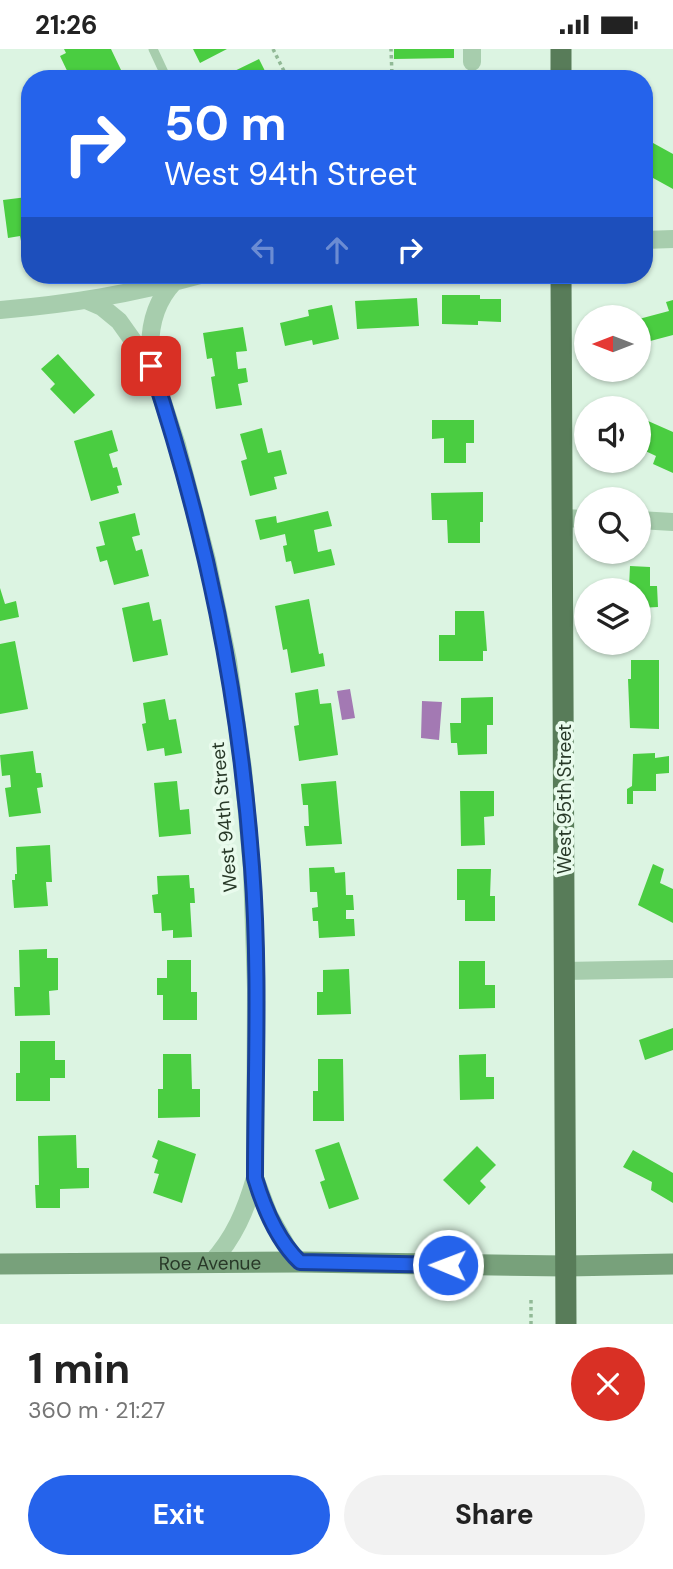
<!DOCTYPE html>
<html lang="en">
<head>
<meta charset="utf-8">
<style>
  body { margin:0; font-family:"DM Sans",sans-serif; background:#f2f2f2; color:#222; height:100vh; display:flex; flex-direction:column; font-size:26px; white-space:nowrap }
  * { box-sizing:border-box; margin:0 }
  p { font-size:23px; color:#767676 }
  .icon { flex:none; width:38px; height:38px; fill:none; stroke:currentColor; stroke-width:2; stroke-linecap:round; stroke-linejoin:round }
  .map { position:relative; height:1275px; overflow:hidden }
  .side { display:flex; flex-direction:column; background:#fff; flex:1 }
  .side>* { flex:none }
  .banner { position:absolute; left:21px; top:21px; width:632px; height:214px; border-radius:28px; box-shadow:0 2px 5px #0004; background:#2563eb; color:#fff; overflow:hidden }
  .needle { width:46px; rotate:270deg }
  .controls { position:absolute; left:574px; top:256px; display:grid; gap:14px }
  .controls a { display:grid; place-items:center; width:77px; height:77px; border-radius:50%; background:#fff; box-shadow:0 2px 5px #0004; font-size:35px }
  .pin { position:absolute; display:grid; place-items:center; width:60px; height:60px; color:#fff; margin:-30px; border-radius:14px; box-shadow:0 4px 10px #0006 }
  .me { position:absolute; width:77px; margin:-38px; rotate:271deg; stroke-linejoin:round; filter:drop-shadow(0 0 5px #0008) }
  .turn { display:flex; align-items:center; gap:24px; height:147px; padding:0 28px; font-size:32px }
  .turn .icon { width:91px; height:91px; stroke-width:2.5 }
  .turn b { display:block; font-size:49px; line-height:60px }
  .lanes { display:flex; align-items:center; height:66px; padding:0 28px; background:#0003; justify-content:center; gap:35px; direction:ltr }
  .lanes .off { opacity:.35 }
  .round { display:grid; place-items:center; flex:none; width:74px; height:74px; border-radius:37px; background:#f2f2f2 }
  .summary { display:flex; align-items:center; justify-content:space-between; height:119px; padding:0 28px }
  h1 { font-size:42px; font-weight:700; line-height:52px }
  .action { display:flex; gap:14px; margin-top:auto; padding:14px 28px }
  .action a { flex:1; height:80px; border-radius:42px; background:#2563eb; color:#fff; font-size:28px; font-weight:700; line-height:80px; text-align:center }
  .action a+a { background:#f2f2f2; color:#222 }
  .status { display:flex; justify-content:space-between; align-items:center; height:49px; padding:0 35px; background:#fff; direction:ltr }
  .status svg { height:19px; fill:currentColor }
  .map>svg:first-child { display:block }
  .water { fill:#a379b3 }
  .building { fill:#4acd41 }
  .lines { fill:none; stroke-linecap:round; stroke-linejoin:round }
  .path { stroke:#91b996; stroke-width:3.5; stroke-dasharray:3.5 3.5; stroke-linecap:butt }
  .lane { stroke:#a7cdad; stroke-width:9 }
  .street { stroke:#a7cdad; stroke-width:18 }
  .secondary { stroke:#78a17b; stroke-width:21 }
  .primary { stroke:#587c59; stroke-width:21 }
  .route-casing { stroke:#184099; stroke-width:18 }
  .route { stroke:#2563eb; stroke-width:12 }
  .labels { text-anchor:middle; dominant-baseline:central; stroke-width:7; stroke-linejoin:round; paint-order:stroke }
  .street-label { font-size:19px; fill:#283928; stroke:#e9fbed }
</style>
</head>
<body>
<div class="status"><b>21:26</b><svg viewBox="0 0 49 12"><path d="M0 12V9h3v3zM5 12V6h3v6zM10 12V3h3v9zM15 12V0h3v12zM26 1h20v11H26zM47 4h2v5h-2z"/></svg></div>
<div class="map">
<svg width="673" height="1275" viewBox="0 0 673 1275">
  <rect width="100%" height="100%" fill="#dcf4e2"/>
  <path class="water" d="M 350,640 L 355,669 L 342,671 L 337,642 Z
    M 422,652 L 442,653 L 439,691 L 421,689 Z"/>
  <path class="building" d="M 64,0 L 111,0 L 121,21 L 103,30 L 71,30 L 60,7 L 66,4 Z
    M 193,0 L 227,0 L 200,14 Z
    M 394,0 L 454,0 L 454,9 L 394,10 Z
    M 259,10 L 269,30 L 218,30 Z
    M 644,89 L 673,105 L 673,140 L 644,124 Z
    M 30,143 L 30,191 L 21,192 L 20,187 L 8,189 L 3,151 L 27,148 L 26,144 Z
    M 442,246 L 480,246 L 480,250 L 501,250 L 501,273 L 478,272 L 478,276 L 442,275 Z
    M 417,249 L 419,277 L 357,280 L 355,252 Z
    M 673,251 L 673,286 L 639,295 L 639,270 L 669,262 L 666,253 Z
    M 332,256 L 339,290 L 313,296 L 312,291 L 285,297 L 280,274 L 309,267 L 308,261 Z
    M 243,278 L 247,302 L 236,303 L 238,320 L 246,319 L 248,333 L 238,335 L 242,356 L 216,360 L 211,328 L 215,327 L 212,309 L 207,310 L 203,284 Z
    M 58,305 L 95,346 L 74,365 L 50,340 L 55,335 L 41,320 Z
    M 639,368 L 673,383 L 673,424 L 653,415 L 656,407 L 639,399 Z
    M 432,371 L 474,371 L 474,394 L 466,394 L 466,414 L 444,414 L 444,389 L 432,390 Z
    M 262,379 L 268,404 L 281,401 L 287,425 L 274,428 L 277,440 L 250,447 L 241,412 L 247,410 L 240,385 Z
    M 112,381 L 118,402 L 109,405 L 113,419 L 117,418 L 122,436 L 117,437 L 119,444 L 91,452 L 74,392 Z
    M 483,443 L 483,473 L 480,473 L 480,494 L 448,494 L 447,471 L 432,471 L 431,444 Z
    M 328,462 L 332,477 L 314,481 L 318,503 L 331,500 L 335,516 L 294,525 L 291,512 L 286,513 L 283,497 L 287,496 L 285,485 L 260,491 L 255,471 L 276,467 L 277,474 Z
    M 135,464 L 140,486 L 132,488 L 136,502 L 142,500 L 149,527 L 114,536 L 107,511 L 100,513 L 96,498 L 105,496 L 99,473 Z
    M 630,517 L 650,518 L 650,537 L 657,537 L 658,558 L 639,559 L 639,541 L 631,541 L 629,538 Z
    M 0,539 L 5,555 L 16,552 L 19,568 L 0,572 Z
    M 309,550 L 319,605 L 323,604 L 325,617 L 291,624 L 287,600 L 283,601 L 275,557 Z
    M 149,553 L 153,572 L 161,570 L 168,606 L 133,613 L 122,559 Z
    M 455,562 L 484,562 L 487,602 L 483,602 L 483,612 L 439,612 L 439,586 L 455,586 Z
    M 15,592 L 28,660 L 0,665 L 0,595 Z
    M 631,611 L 659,611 L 659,680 L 630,679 L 628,630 L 631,630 Z
    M 318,640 L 320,655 L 331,654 L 338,706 L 299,712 L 294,677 L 299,676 L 295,644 Z
    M 493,648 L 493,676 L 487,676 L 487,705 L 458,706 L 457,694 L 451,694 L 450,674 L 461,674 L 461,649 Z
    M 165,650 L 169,671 L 176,670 L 182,704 L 165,707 L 164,699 L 147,702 L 142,675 L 146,674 L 143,654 Z
    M 33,702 L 36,724 L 41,724 L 43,738 L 37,739 L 41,764 L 9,768 L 5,739 L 11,738 L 10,726 L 2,727 L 0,706 Z
    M 655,704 L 655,709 L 669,707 L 669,724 L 656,725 L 656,742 L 633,742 L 633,755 L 627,755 L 627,740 L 632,737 L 633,705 Z
    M 177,732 L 180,761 L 189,760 L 191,785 L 159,788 L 154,734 Z
    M 336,732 L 342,795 L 306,797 L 304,777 L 309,777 L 308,756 L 303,756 L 301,735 Z
    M 460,742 L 494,742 L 494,767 L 484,768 L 485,796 L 461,797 Z
    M 50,796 L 52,833 L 46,833 L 48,857 L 14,859 L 12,831 L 15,831 L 15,825 L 17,825 L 16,798 Z
    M 653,815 L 664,820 L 660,834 L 673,840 L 673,874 L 638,856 Z
    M 334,818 L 335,824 L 345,823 L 346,846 L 353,846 L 354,861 L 346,861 L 346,870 L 354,870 L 355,887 L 319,889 L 318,872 L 313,872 L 312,859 L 318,858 L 317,843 L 310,843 L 309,819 Z
    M 457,820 L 491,820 L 490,847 L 495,847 L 495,872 L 465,872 L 465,851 L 457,851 Z
    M 189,826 L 190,839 L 194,839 L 195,854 L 190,854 L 192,888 L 173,889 L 173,881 L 162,882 L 161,864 L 154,864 L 152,846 L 158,845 L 157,827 Z
    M 47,900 L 47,909 L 58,909 L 58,941 L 49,942 L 50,966 L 15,967 L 14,938 L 20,938 L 19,901 Z
    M 167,911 L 191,911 L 191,943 L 197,943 L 197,971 L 163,971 L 163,946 L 157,946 L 157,929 L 167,929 Z
    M 459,912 L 485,912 L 485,936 L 495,936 L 495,959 L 459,960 Z
    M 349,920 L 351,965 L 317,966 L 317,943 L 323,943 L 323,921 Z
    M 673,979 L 673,1001 L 645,1011 L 639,991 Z
    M 20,992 L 55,992 L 55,1011 L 65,1011 L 65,1029 L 50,1029 L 50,1052 L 16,1052 L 16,1024 L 20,1024 Z
    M 163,1005 L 191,1005 L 192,1040 L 200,1040 L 200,1068 L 158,1069 L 158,1040 L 163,1040 Z
    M 486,1005 L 486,1028 L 494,1028 L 494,1050 L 460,1051 L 459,1006 Z
    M 318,1010 L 343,1010 L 344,1072 L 313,1072 L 313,1042 L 318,1042 Z
    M 76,1086 L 77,1119 L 89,1119 L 89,1139 L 60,1140 L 60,1159 L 36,1159 L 35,1136 L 39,1136 L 38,1087 Z
    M 158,1091 L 196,1105 L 182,1154 L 153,1144 L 159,1125 L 154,1124 L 158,1111 L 152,1108 Z
    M 339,1093 L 359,1150 L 329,1160 L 320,1133 L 325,1131 L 315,1101 Z
    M 477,1097 L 496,1116 L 480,1132 L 486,1138 L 469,1156 L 443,1131 Z
    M 633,1101 L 673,1124 L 673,1154 L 651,1141 L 652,1133 L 623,1118 Z"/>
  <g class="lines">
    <path class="path" d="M 273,0 L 288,30
      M 390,30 L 392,26 L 391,0
      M 531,1251 L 531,1275"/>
    <path class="lane" d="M 153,0 L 167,30"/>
    <path class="street" d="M 472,13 L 472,0
      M 644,191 L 673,190
      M 86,251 L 102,258 L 119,272 L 151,317 L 177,396 L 207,511 L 228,612 L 243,720 L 252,820 L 256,940 L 255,1129 L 269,1166 L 290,1203 L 300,1213
      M 0,261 C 71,255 131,245 200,226
      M 151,313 C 148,284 153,255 174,233
      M 562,469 L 586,470
      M 639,471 L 673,473
      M 564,922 L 673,920
      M 211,1214 C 234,1189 246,1161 255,1129"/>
    <path class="secondary" id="s1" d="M 0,1215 L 300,1213 L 566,1217 L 673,1215"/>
    <path class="primary" d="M 561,0 L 561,30
      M 561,226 L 566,1275"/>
  </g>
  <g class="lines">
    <defs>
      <path id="route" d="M 151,317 C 206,483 239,642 252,818 C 260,921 255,1026 255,1129 C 264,1159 277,1191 300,1213 L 448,1216"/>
    </defs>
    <use href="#route" class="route-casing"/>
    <use href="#route" class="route"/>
  </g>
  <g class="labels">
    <g class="street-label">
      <text transform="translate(564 750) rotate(-90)">West 95th Street</text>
      <text transform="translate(224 768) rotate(-95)">West 94th Street</text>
      <text stroke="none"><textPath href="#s1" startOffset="210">Roe Avenue</textPath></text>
    </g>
  </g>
</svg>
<div class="controls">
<a><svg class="needle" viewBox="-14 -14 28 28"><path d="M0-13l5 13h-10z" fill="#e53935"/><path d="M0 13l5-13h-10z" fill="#767676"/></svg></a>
<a><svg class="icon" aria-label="sound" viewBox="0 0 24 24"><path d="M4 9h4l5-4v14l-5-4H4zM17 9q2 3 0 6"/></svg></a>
<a><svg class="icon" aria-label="search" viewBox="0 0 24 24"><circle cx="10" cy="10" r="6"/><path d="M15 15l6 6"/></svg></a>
<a><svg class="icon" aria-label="layers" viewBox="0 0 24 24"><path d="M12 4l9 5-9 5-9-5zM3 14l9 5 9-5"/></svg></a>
</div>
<div class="pin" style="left:151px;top:317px;background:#d93025"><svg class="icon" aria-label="arrive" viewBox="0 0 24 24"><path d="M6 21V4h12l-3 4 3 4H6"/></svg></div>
<svg class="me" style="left:448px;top:1216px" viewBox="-20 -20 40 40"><circle r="17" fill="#2563eb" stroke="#fff" stroke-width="3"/><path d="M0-11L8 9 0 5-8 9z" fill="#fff"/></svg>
<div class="banner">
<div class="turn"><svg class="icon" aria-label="right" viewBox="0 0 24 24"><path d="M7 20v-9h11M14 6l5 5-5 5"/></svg><div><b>50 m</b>West 94th Street</div></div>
<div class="lanes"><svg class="icon off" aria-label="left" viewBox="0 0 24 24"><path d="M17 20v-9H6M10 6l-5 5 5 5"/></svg><svg class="icon off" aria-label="ahead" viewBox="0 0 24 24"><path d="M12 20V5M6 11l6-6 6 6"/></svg><svg class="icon" aria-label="right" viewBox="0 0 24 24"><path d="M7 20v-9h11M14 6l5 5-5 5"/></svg></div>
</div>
</div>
<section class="side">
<div class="summary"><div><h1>1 min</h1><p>360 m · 21:27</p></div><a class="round" style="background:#d93025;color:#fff"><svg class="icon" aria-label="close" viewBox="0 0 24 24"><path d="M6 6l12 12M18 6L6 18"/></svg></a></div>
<div class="action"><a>Exit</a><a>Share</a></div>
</section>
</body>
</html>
